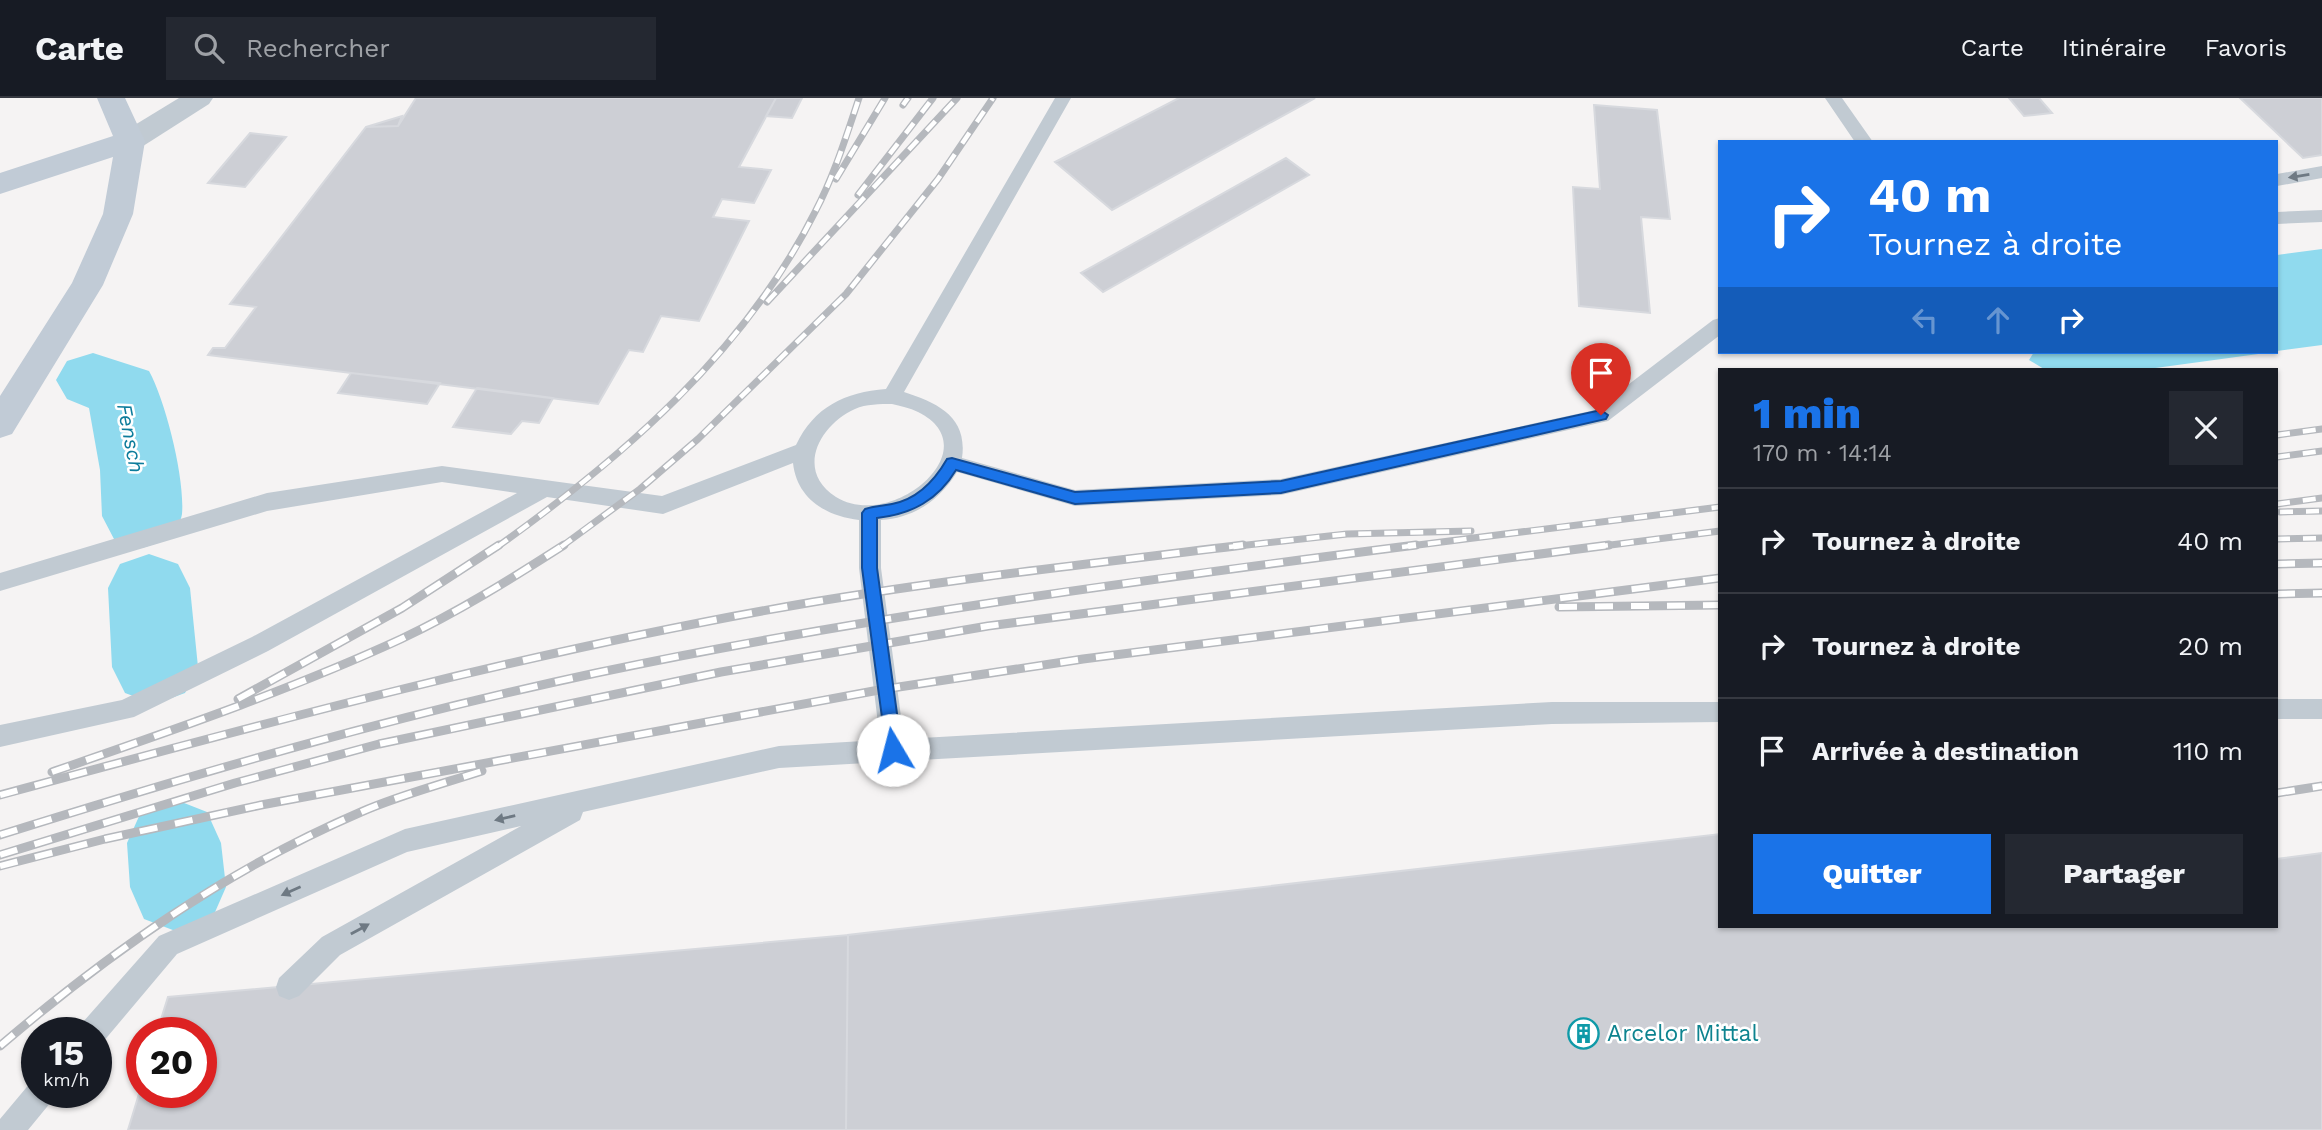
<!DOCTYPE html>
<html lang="fr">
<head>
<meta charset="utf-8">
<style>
  body { margin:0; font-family:"Work Sans",sans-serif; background:#242831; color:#f1f3f6; height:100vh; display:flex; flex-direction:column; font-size:26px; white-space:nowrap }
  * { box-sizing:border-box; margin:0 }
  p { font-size:23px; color:#9ea1a6 }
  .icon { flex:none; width:38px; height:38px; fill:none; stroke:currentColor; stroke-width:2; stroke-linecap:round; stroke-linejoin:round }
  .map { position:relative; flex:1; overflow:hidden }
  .drawer { position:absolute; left:1718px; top:270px; width:560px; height:560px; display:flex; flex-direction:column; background:#171b24; border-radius:0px; box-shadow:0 2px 5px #0004 }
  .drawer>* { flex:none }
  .banner { position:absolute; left:1718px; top:42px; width:560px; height:214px; border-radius:0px; box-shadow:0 2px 5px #0004; background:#1a73e8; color:#fff; overflow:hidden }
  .speed { position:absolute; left:21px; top:919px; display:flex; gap:14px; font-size:35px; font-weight:700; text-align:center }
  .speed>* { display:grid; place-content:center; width:91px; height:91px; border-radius:50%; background:#171b24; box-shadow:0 2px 5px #0004; line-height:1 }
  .speed small { font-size:18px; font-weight:400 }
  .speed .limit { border:10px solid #d22; background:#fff; color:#111 }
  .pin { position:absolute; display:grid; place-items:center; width:60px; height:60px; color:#fff; margin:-72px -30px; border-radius:50% 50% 50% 0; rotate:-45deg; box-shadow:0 0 7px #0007 }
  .pin .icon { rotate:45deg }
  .me { position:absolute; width:77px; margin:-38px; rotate:352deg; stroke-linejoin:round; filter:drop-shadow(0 0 5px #0008) }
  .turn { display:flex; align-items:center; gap:24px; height:147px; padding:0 35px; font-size:32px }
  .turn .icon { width:91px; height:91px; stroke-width:2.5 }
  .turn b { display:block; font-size:49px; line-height:60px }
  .lanes { display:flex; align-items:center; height:66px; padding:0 35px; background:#0003; justify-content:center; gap:35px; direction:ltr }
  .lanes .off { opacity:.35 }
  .round { display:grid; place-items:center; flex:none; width:74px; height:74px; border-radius:0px; background:#242831 }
  .summary { display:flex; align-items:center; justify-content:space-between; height:119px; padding:0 35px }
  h1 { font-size:42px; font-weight:800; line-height:52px; color:#1a73e8 }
  .primary-button { display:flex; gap:14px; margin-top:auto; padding:14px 35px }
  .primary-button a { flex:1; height:80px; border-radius:0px; background:#1a73e8; color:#fff; font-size:28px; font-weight:800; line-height:80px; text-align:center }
  .primary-button a+a { background:#242831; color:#f1f3f6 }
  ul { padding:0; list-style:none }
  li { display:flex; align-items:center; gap:21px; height:105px; padding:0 35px; border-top:2px solid #363941 }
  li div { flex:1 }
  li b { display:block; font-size:26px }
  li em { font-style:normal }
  header { display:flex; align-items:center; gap:42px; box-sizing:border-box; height:98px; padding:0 35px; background:#171b24; border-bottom:2px solid #363941 }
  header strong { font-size:33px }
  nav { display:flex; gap:38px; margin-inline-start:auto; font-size:24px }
  .search { width:490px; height:63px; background:#242831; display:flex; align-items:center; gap:18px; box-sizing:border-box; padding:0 24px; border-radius:0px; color:#9ea1a6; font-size:26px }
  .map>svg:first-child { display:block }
  .water { fill:#90daee }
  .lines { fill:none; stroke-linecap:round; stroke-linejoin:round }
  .river { fill:#90daee; fill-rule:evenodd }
  .building { fill:#cdcfd5; stroke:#d7d9de; stroke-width:2 }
  .lane { fill:#c1cad2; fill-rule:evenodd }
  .street { fill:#c1cad2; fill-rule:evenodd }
  .secondary { fill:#c1cbd6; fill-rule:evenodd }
  .rail-far1-casing { stroke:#b5b8bd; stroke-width:7 }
  .rail-casing { stroke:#b5b8bd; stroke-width:9 }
  .rail-far1 { stroke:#fff; stroke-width:4.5; stroke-dasharray:13; stroke-linecap:butt }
  .rail { stroke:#fff; stroke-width:6; stroke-dasharray:18; stroke-linecap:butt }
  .oneway { fill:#6e7983 }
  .route { fill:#1a73e8; stroke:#114b97; stroke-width:2 }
  .labels { text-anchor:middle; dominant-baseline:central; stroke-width:5; stroke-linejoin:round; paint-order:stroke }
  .water-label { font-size:21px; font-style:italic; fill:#0c7c9b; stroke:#fff }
  .near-culture-label { font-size:23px; fill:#0d838f; stroke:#fff; text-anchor:start }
</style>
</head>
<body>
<header>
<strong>Carte</strong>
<div class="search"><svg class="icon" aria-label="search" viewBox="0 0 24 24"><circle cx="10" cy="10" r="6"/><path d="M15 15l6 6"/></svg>Rechercher</div>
<nav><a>Carte</a><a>Itinéraire</a><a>Favoris</a></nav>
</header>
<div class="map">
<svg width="2322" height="1032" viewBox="0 0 2322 1032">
  <rect width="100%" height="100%" fill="#f5f3f3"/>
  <path class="water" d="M 2322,151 L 2322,247 L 2277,253 L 2277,157 Z
    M 2034,254 L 2273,254 L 2148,271 L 2044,271 L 2029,262 Z"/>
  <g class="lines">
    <path class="river" d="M 93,255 L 149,273 C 166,304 185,381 182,416 C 181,424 174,433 170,441 L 142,450 L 114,441 L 102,418 L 100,372 L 89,310 L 67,301 L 56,282 L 67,263 Z
      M 149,456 L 178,466 L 190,490 L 198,569 L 185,595 L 155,606 L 125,595 L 112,569 L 108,490 L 120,466 Z
      M 174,701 L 207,714 L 221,745 L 226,789 L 212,821 L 178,834 L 144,821 L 130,789 L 127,745 L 141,714 Z"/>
  </g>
  <path class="building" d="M 416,0 L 776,0 L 739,69 L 771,72 L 754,105 L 722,101 L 713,119 L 749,123 L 699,223 L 661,218 L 643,254 L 629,252 L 598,306 L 208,257 L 213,250 L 225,250 L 256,209 L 230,206 L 366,29 L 398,28 Z
    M 776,0 L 802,0 L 792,20 L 766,18 Z
    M 1179,0 L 1315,0 L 1112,112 L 1055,64 Z
    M 2009,0 L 2039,0 L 2052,15 L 2024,18 Z
    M 2240,0 L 2322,0 L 2322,57 L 2303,60 Z
    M 1594,7 L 1657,12 L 1670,121 L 1641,119 L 1650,215 L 1579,208 L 1573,89 L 1600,91 Z
    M 402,18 L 398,28 L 366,29 Z
    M 250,35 L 286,39 L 245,89 L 208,85 Z
    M 1286,60 L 1309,77 L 1103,194 L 1081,175 Z
    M 351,275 L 440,285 L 427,306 L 338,295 Z
    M 477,290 L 553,300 L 539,325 L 522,323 L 511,336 L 453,329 Z
    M 1720,736 L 1720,828 L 2277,828 L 2277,761 L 2322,755 L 2322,1032 L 846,1032 L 848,837 Z
    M 848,837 L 846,1032 L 128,1032 L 142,986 L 142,994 L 201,994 L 201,934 L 157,934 L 168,899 Z"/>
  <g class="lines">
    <path class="lane" d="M 1055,0 L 1071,0 L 904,294 C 938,305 968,319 962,360 L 1075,392 L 1281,381 L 1595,312 L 1713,222 L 1720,220 L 1720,237 L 1608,323 L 1281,397 L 1075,408 L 957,374 C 940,402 914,420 881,422 L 881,470 L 904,641 L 1552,604 L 1720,604 L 1720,624 L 1552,626 L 779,670 L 583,714 L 580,722 L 340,857 L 299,898 L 289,902 L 279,898 L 276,889 L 279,880 L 322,839 L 521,728 L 407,754 L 177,856 L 103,944 L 96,946 L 96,934 L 79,934 L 83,924 L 159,838 L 405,731 L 779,648 L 880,642 L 859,470 L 859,422 C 826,418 797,401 793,365 L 663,416 L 547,399 L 268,553 L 134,619 L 0,649 L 0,627 L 122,602 L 252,539 L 517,395 L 442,384 L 267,413 L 0,493 L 0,475 L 267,395 L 442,368 L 662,398 L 796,347 C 814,309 845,294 886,291 ZM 892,306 C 900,308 910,310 918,314 C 991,350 892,434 836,399 C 795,373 819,327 855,311 C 866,306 880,306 892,306 Z
      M 1825,0 L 1842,0 L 1873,44 L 1855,44 Z
      M 2322,68 L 2322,80 L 2277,88 L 2277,76 Z
      M 2322,112 L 2322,124 L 2277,126 L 2277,114 Z
      M 2277,601 L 2322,601 L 2322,621 L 2277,621 Z
      M 37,982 L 37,994 L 55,994 L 51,1004 L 28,1032 L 0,1032 L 0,1021 L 31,984 Z"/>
    <path class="street" d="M 179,0 L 213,0 L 209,6 L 140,50 L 130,52 L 120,50 L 115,43 L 120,36 Z"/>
    <path class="secondary" d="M 97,0 L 125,0 L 145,43 L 133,116 L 103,187 L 12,336 L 0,340 L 0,298 L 72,185 L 103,116 L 113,59 L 0,96 L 0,75 L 113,38 Z"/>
    <defs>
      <path id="rail-far1" d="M 903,7 L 908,0
        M 836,81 L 885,0
        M 858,97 L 933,0
        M 767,204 L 957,0
        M 2277,337 L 2322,331
        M 2277,359 L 2322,353
        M 2277,406 L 2322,400
        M 2280,414 L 2322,413
        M 2277,441 L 2322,440
        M 497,449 C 622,360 745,254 815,114 C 834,78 846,39 859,0
        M 561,449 L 640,391 L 698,341 L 846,196 L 938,81 L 993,0
        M 1229,449 L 1347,436 L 1471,433
        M 1402,449 L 1720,409
        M 1595,449 L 1720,433"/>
      <path id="rail" d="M 2277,466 L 2322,465
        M 2277,496 L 2322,495
        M 1559,509 L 1720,507
        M 238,601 L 402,510 L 499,447
        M 52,674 C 170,633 288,593 401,541 C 458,514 511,481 564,447
        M 2277,695 L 2322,688
        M 0,697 C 268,624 538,551 813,504 C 956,480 1099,465 1243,447
        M 0,737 C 197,675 394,618 596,575 C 867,518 1142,482 1416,447
        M 0,757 L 235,685 L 379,646 L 721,574 L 988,528 L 1609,447
        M 0,768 L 105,741 L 261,707 L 879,592 L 1083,561 L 1720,480
        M 0,948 C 110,854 228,771 361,714 C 400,697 442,686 482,673"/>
    </defs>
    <use href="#rail-far1" class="rail-far1-casing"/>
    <use href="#rail" class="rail-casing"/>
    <use href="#rail-far1" class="rail-far1"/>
    <use href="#rail" class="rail"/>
  </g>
  <defs><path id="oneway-solid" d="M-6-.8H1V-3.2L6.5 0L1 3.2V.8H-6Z" transform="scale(1.75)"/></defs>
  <g class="oneway">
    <use href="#oneway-solid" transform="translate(2299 78) rotate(171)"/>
    <use href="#oneway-solid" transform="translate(505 720) rotate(167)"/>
    <use href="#oneway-solid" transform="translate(291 793) rotate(156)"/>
    <use href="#oneway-solid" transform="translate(360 831) rotate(-29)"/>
  </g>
  <path class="route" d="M 1601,312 L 1608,317 L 1606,321 L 1281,395 L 1075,406 L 956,372 C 938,402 912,416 877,420 L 877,470 L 902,652 L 899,657 L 893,660 L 887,657 L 862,470 L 862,415 L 865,411 C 874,408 883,408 892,406 C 918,401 935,382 947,361 L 952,360 L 1075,394 L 1281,383 Z"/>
  <defs>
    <symbol id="building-ring" viewBox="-11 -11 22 22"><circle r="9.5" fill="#fff" stroke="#0f9aa8" stroke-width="1.5"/><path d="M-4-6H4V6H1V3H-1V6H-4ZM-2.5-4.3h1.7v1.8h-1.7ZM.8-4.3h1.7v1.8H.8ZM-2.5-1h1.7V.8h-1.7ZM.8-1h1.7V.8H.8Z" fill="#0f9aa8"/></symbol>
  </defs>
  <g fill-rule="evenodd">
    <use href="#building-ring" x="1566" y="918" width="35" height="35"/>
  </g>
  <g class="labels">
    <g class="water-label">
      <text transform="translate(131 340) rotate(79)">Fensch</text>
    </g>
    <g class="near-culture-label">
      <text x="1607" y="935">Arcelor Mittal</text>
    </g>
  </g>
</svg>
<div class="speed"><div>15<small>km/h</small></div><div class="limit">20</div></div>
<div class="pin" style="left:1601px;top:317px;background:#d93025"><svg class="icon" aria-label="arrive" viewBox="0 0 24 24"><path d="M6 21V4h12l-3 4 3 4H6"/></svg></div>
<svg class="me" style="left:893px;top:652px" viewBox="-20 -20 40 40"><circle r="19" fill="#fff"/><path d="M0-13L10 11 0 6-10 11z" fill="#1a73e8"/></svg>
<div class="banner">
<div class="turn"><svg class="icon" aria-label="right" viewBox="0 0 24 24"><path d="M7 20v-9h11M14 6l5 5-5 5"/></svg><div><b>40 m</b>Tournez à droite</div></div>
<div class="lanes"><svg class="icon off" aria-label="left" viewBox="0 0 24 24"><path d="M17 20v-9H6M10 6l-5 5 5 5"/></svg><svg class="icon off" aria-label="ahead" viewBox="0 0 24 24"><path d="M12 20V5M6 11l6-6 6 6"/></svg><svg class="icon" aria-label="right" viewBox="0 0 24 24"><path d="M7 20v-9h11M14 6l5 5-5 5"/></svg></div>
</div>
<section class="drawer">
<div class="summary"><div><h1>1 min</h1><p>170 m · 14:14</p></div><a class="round"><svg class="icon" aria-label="close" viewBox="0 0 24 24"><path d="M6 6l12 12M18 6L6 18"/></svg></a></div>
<ul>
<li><svg class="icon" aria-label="right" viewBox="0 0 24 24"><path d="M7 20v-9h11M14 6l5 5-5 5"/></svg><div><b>Tournez à droite</b></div><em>40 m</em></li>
<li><svg class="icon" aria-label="right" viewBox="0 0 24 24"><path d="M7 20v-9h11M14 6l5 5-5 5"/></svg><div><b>Tournez à droite</b></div><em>20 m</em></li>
<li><svg class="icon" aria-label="arrive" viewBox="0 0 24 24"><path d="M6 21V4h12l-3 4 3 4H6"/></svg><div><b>Arrivée à destination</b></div><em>110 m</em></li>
</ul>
<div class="primary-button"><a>Quitter</a><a>Partager</a></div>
</section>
</div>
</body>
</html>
